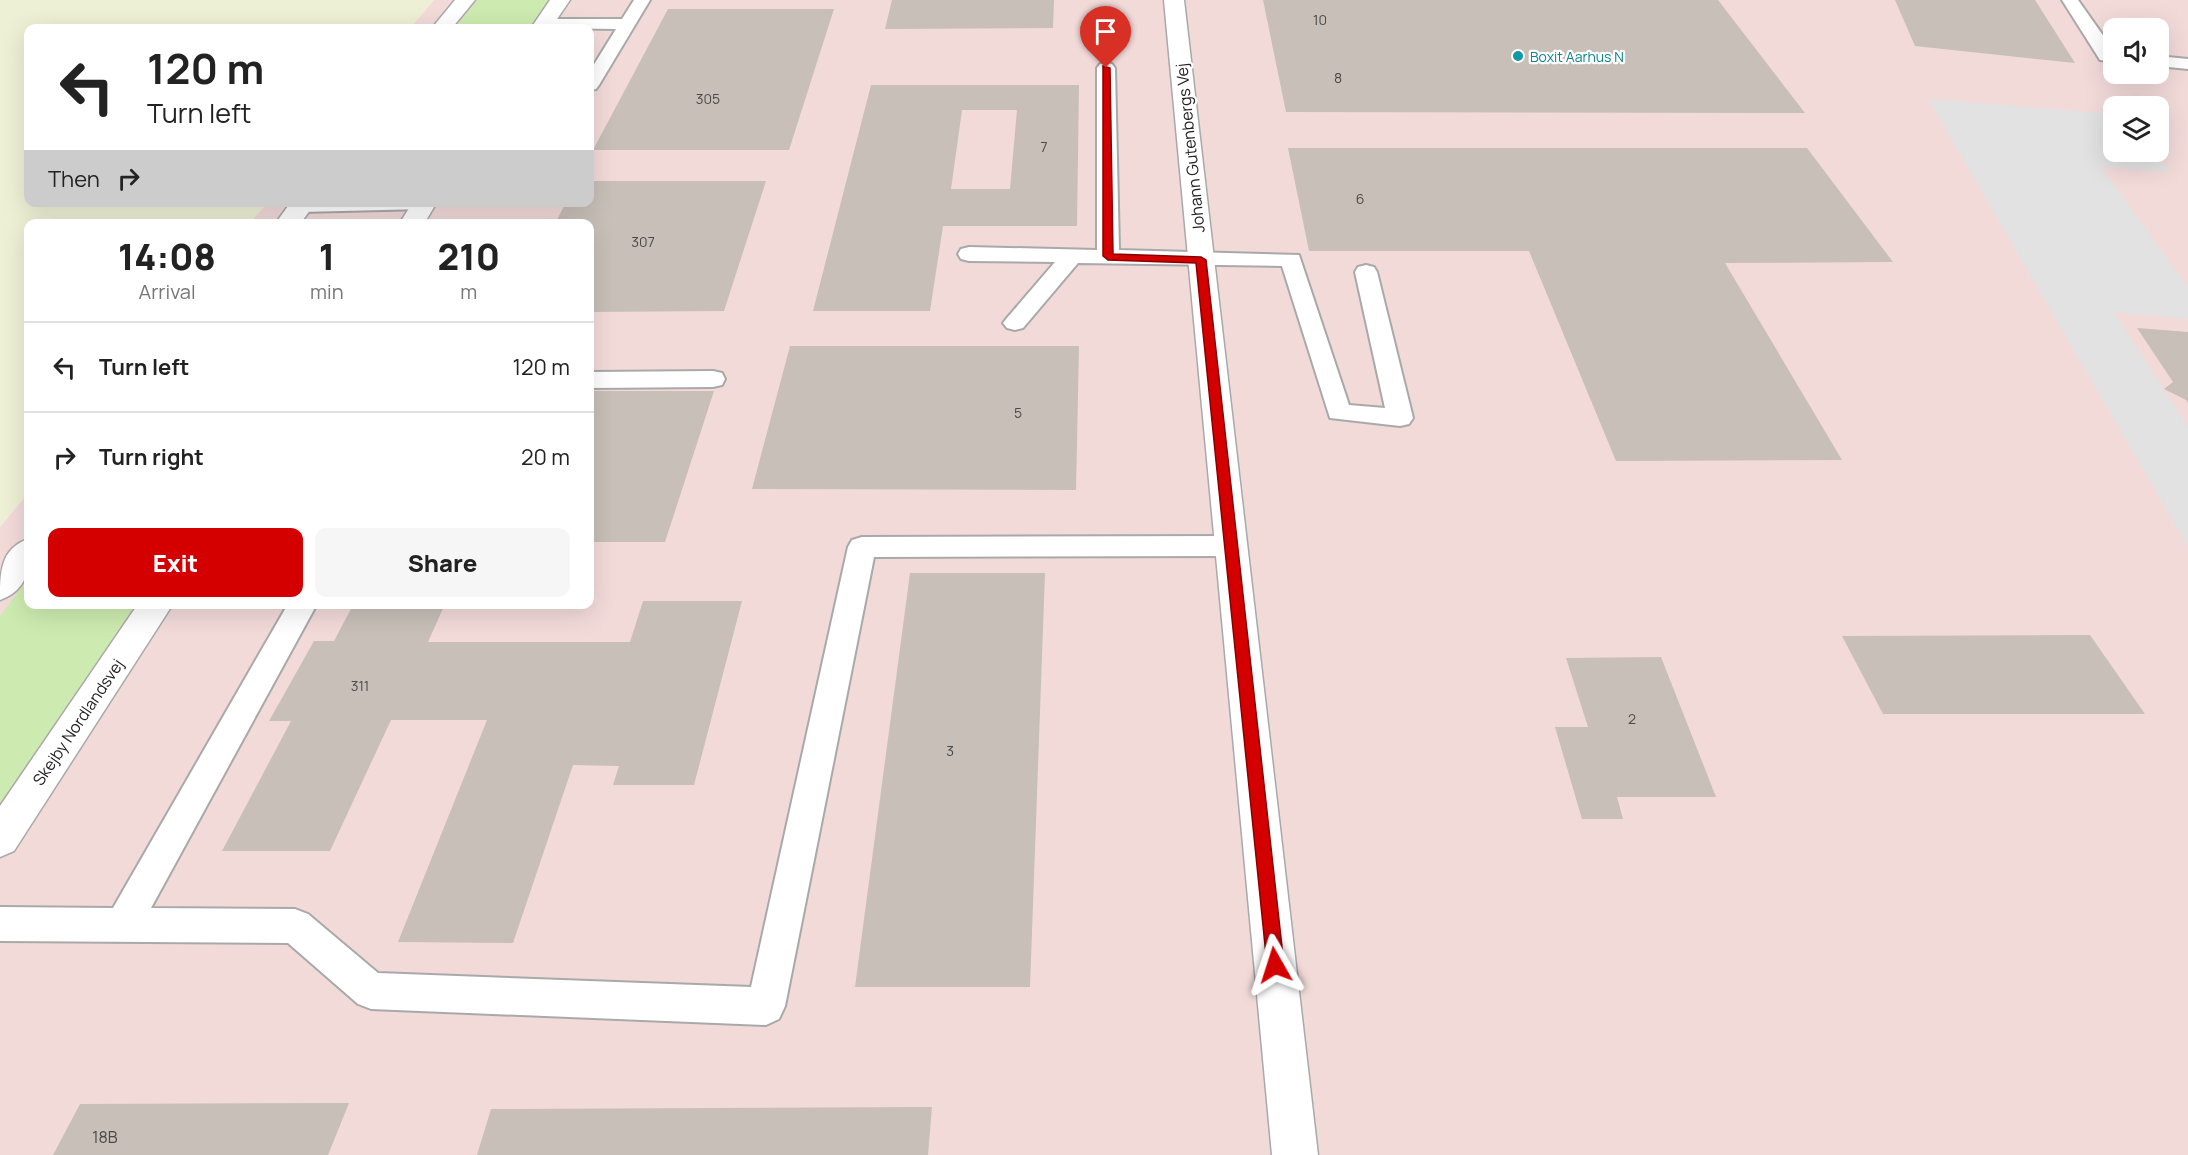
<!DOCTYPE html>
<html lang="en">
<head>
<meta charset="utf-8">
<style>
  body { margin:0; font-family:Manrope,sans-serif; background:#f6f6f6; color:#222; height:100vh; display:flex; flex-direction:column; font-size:22px; white-space:nowrap }
  * { box-sizing:border-box; margin:0 }
  p { font-size:20px; color:#767676 }
  .icon { flex:none; width:33px; height:33px; fill:none; stroke:currentColor; stroke-width:2; stroke-linecap:round; stroke-linejoin:round }
  .map { position:relative; flex:1; overflow:hidden }
  .side { position:absolute; left:24px; top:219px; width:570px; height:390px; display:flex; flex-direction:column; background:#fff; border-radius:12px; box-shadow:0 6px 24px #0002 }
  .side>* { flex:none }
  .hud { position:absolute; left:24px; top:24px; width:570px; height:183px; border-radius:12px; box-shadow:0 6px 24px #0002; background:#fff; color:#222; overflow:hidden }
  .buttons { position:absolute; left:2103px; top:18px; display:grid; gap:12px }
  .buttons a { display:grid; place-items:center; width:66px; height:66px; border-radius:12px; background:#fff; box-shadow:0 6px 24px #0002; font-size:30px }
  .pin { position:absolute; display:grid; place-items:center; width:51px; height:51px; color:#fff; margin:-62px -26px; border-radius:50% 50% 50% 0; rotate:-45deg; box-shadow:0 0 6px #0007 }
  .pin .icon { rotate:45deg }
  .me { position:absolute; width:66px; margin:-33px; rotate:354deg; stroke-linejoin:round; filter:drop-shadow(0 0 4px #0008) }
  .turn { display:flex; align-items:center; gap:21px; height:126px; padding:0 24px; font-size:27px }
  .turn .icon { width:78px; height:78px; stroke-width:2.5 }
  .turn b { display:block; font-size:42px; line-height:51px }
  .then { display:flex; align-items:center; height:57px; padding:0 24px; background:#0003; gap:12px; font-size:22px }
  .eta { display:flex; justify-content:space-evenly; align-items:center; height:102px; text-align:center }
  .eta b { font-size:36px; font-weight:800; line-height:42px }
  .button { display:flex; gap:12px; margin-top:auto; padding:12px 24px }
  .button a { flex:1; height:69px; border-radius:12px; background:#d40000; color:#fff; font-size:24px; font-weight:800; line-height:69px; text-align:center }
  .button a+a { background:#f6f6f6; color:#222 }
  ul { padding:0; list-style:none }
  li { display:flex; align-items:center; gap:18px; height:90px; padding:0 24px; border-top:2px solid #e0e0e0 }
  li div { flex:1 }
  li b { display:block; font-size:22px }
  li em { font-style:normal }
  .map>svg:first-child { display:block }
  .commercial { fill:#f2dad9; fill-rule:evenodd }
  .farmland { fill:#eef0d5 }
  .grass { fill:#cdebb0 }
  .parking { fill:#e2e2e2 }
  .building { fill:#c7bfb8; fill-rule:evenodd }
  .lines { fill:none; stroke-linecap:round; stroke-linejoin:round }
  .lane-casing { stroke:#a9a9a9; stroke-width:4 }
  .street-casing { stroke:#a9a9a9; stroke-width:3 }
  .lane { fill:#fff; fill-rule:evenodd }
  .street { fill:#fff; fill-rule:evenodd }
  .route { fill:#d40000; stroke:#8a0000; stroke-width:1.5 }
  .culture-dot { fill:#0f9aa8; stroke:#fff; stroke-width:2 }
  .labels { text-anchor:middle; dominant-baseline:central; stroke-width:4.5; stroke-linejoin:round; paint-order:stroke }
  .number-label { font-size:14px; fill:#4b4948 }
  .far-culture-label { font-size:14px; fill:#0d838f; stroke:#fff; text-anchor:start }
  .street-label { font-size:16px; fill:#222; stroke:#fff }
  .near-number-label { font-size:16px; fill:#4b4948 }
</style>
</head>
<body>
<div class="map">
<svg width="2188" height="1155" viewBox="0 0 2188 1155">
  <rect width="100%" height="100%" fill="#f2efe9"/>
  <path class="commercial" d="M 434,0 L 2188,0 L 2188,1155 L 0,1155 L 0,527 L 28,493 L 28,604 L 590,604 L 590,224 L 250,223 L 267,203 L 590,202 L 590,28 L 410,28 ZM 2114,28 L 2158,28 L 2158,74 L 2114,74 ZM 2114,106 L 2158,106 L 2158,152 L 2114,152 Z"/>
  <path class="farmland" d="M 0,0 L 434,0 L 410,28 L 28,28 L 28,202 L 267,203 L 250,223 L 28,224 L 28,493 L 0,527 Z"/>
  <path class="grass" d="M 477,0 L 550,0 L 531,28 L 455,28 Z
    M 28,579 L 28,604 L 139,605 L 0,810 L 0,616 Z"/>
  <path class="parking" d="M 1928,99 L 2113,114 L 2114,152 L 2155,152 L 2171,172 L 2101,167 L 2188,288 L 2188,319 L 2114,312 L 2188,428 L 2188,547 Z"/>
  <path class="building" d="M 892,0 L 1054,0 L 1053,28 L 885,29 Z
    M 1263,0 L 1718,0 L 1805,113 L 1286,112 Z
    M 1895,0 L 2035,0 L 2075,63 L 1915,46 Z
    M 668,9 L 834,9 L 789,150 L 593,150 Z
    M 871,85 L 1079,85 L 1077,226 L 943,226 L 930,311 L 813,311 ZM 962,110 L 1017,110 L 1010,189 L 951,189 Z
    M 1288,148 L 1807,148 L 1893,262 L 1725,263 L 1842,460 L 1616,461 L 1529,251 L 1309,251 Z
    M 590,181 L 766,181 L 724,311 L 590,312 L 590,224 L 555,224 L 566,202 L 590,202 Z
    M 2137,328 L 2188,332 L 2188,403 L 2186,400 L 2164,389 L 2173,382 Z
    M 790,346 L 1079,346 L 1076,490 L 752,489 Z
    M 590,391 L 714,391 L 665,542 L 590,542 Z
    M 910,573 L 1045,573 L 1030,987 L 855,987 Z
    M 643,601 L 742,601 L 694,785 L 613,785 L 619,766 L 573,765 L 513,943 L 398,942 L 487,720 L 391,720 L 330,851 L 222,851 L 291,721 L 269,721 L 314,641 L 334,641 L 353,605 L 445,604 L 428,642 L 630,642 Z
    M 2090,635 L 2145,714 L 1883,714 L 1842,636 Z
    M 1661,657 L 1716,797 L 1617,797 L 1623,819 L 1582,819 L 1555,727 L 1588,727 L 1566,658 Z
    M 349,1103 L 328,1155 L 53,1155 L 80,1104 Z
    M 932,1107 L 928,1155 L 477,1155 L 491,1109 Z"/>
  <g class="lines">
    <defs>
      <path id="lane" d="M 634,0 L 650,0 L 599,85 L 596,89 L 590,90 L 590,71 L 616,29 L 542,28 L 535,24 L 538,20 L 544,19 L 622,19 Z
        M 2062,0 L 2078,0 L 2114,51 L 2114,61 L 2100,60 Z
        M 2158,56 L 2188,59 L 2188,69 L 2158,66 Z
        M 1106,63 L 1112,64 L 1115,68 L 1119,250 L 1299,255 L 1349,405 L 1385,408 L 1355,272 L 1358,267 L 1366,265 L 1374,267 L 1377,272 L 1413,418 L 1409,424 L 1400,426 L 1330,418 L 1282,266 L 1078,263 L 1023,328 L 1015,330 L 1007,328 L 1003,323 L 1007,318 L 1055,262 L 969,261 L 961,259 L 958,254 L 961,249 L 969,247 L 1097,250 L 1097,68 L 1100,64 Z
        M 293,202 L 435,202 L 435,203 L 432,207 L 425,209 L 301,212 L 294,210 L 291,206 Z
        M 713,371 L 722,373 L 725,379 L 722,385 L 713,387 L 590,388 L 590,372 Z
        M 1231,536 L 1241,539 L 1245,546 L 1241,553 L 1231,556 L 874,557 L 785,1006 L 779,1019 L 766,1025 L 371,1009 L 358,1004 L 288,943 L 0,941 L 0,907 L 113,908 L 288,604 L 317,604 L 151,908 L 295,909 L 308,914 L 378,973 L 751,987 L 848,547 L 852,540 L 862,537 Z"/>
      <path id="street" d="M 455,0 L 475,0 L 452,28 L 432,28 Z
        M 550,0 L 570,0 L 551,28 L 531,28 Z
        M 1164,0 L 1184,0 L 1318,1155 L 1272,1155 Z
        M 291,202 L 316,202 L 300,224 L 275,224 Z
        M 413,202 L 437,202 L 424,224 L 399,224 Z
        M 28,539 C 31,565 29,590 0,600 C 0,573 0,549 28,539 Z
        M 138,604 L 173,604 L 14,851 L 0,857 L 0,806 Z"/>
    </defs>
    <use href="#lane" class="lane-casing"/>
    <use href="#street" class="street-casing"/>
    <use href="#lane" class="lane"/>
    <use href="#street" class="street"/>
  </g>
  <path class="route" d="M 1103,66 L 1110,68 L 1113,254 L 1201,257 L 1206,260 L 1284,965 L 1281,971 L 1275,974 L 1269,971 L 1267,965 L 1196,263 L 1108,260 L 1103,256 Z"/>
  <circle class="culture-dot" cx="1518" cy="56" r="6"/>
  <g class="labels">
    <g class="number-label">
      <text x="1320" y="19">10</text>
      <text x="1338" y="77">8</text>
      <text x="708" y="98">305</text>
      <text x="1044" y="146">7</text>
      <text x="1360" y="198">6</text>
      <text x="643" y="241">307</text>
      <text x="1018" y="412">5</text>
      <text x="360" y="685">311</text>
      <text x="1632" y="718">2</text>
      <text x="950" y="750">3</text>
    </g>
    <g class="far-culture-label">
      <text x="1530" y="56">Boxit Aarhus N</text>
    </g>
    <g class="street-label">
      <text transform="translate(1190 148) rotate(-96)">Johann Gutenbergs Vej</text>
      <text transform="translate(78 722) rotate(-56)">Skejby Nordlandsvej</text>
    </g>
    <g class="near-number-label">
      <text x="105" y="1137">18B</text>
    </g>
  </g>
</svg>
<div class="buttons">
<a><svg class="icon" aria-label="sound" viewBox="0 0 24 24"><path d="M4 9h4l5-4v14l-5-4H4zM17 9q2 3 0 6"/></svg></a>
<a><svg class="icon" aria-label="layers" viewBox="0 0 24 24"><path d="M12 4l9 5-9 5-9-5zM3 14l9 5 9-5"/></svg></a>
</div>
<div class="pin" style="left:1106px;top:68px;background:#d93025"><svg class="icon" aria-label="arrive" viewBox="0 0 24 24"><path d="M6 21V4h12l-3 4 3 4H6"/></svg></div>
<svg class="me" style="left:1275px;top:965px" viewBox="-20 -20 40 40"><path d="M0-17L14 15 0 8-14 15z" fill="#d40000" stroke="#fff" stroke-width="4"/></svg>
<div class="hud">
<div class="turn"><svg class="icon" aria-label="left" viewBox="0 0 24 24"><path d="M17 20v-9H6M10 6l-5 5 5 5"/></svg><div><b>120 m</b>Turn left</div></div>
<div class="then">Then<svg class="icon" aria-label="right" viewBox="0 0 24 24"><path d="M7 20v-9h11M14 6l5 5-5 5"/></svg></div>
</div>
<section class="side">
<div class="eta">
<div><b>14:08</b><p>Arrival</p></div>
<div><b>1</b><p>min</p></div>
<div><b>210</b><p>m</p></div>
</div>
<ul>
<li><svg class="icon" aria-label="left" viewBox="0 0 24 24"><path d="M17 20v-9H6M10 6l-5 5 5 5"/></svg><div><b>Turn left</b></div><em>120 m</em></li>
<li><svg class="icon" aria-label="right" viewBox="0 0 24 24"><path d="M7 20v-9h11M14 6l5 5-5 5"/></svg><div><b>Turn right</b></div><em>20 m</em></li>
</ul>
<div class="button"><a>Exit</a><a>Share</a></div>
</section>
</div>
</body>
</html>
